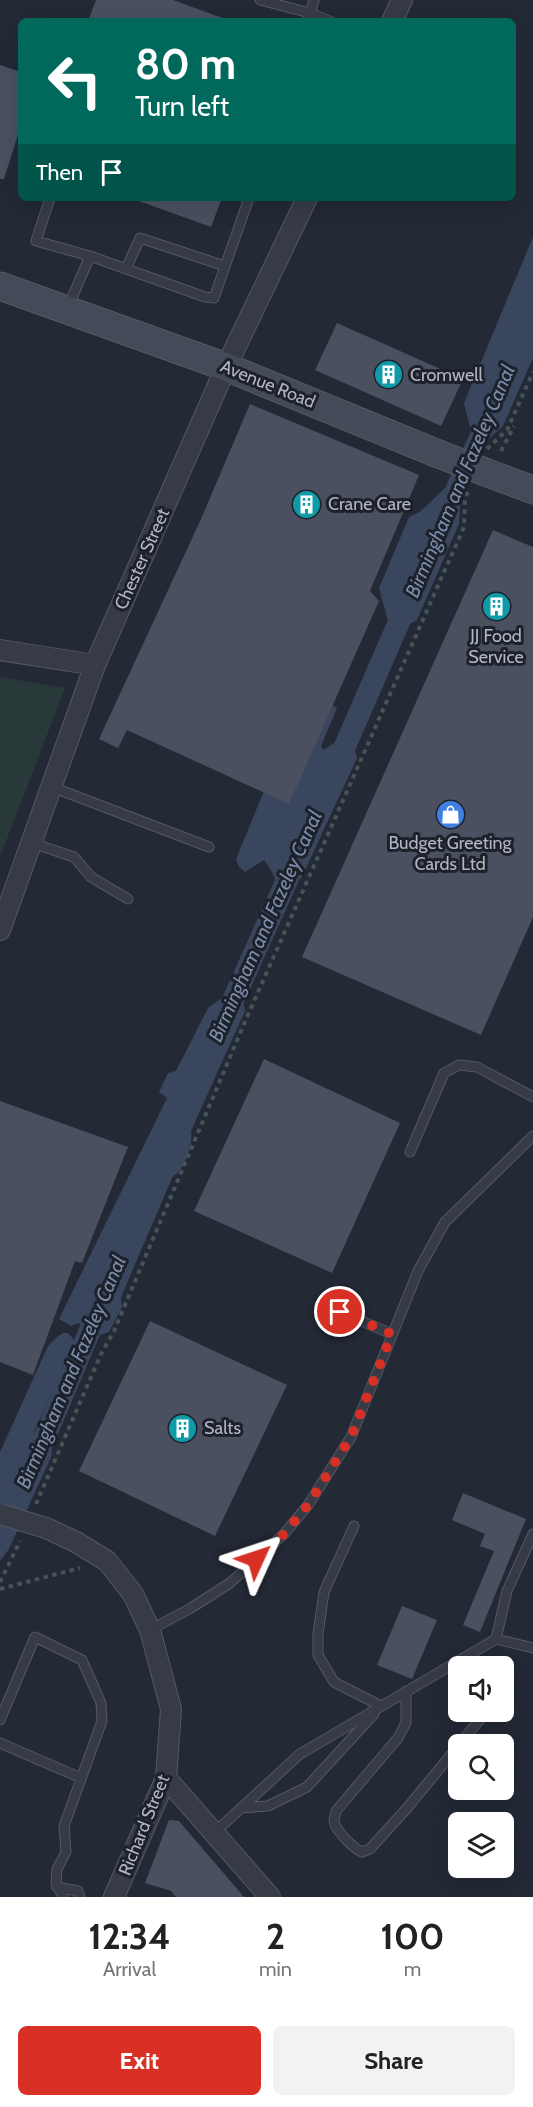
<!DOCTYPE html>
<html lang="en">
<head>
<meta charset="utf-8">
<style>
  body { margin:0; font-family:Cabin,sans-serif; background:#f2f2f2; color:#222; height:100vh; display:flex; flex-direction:column; font-size:22px; white-space:nowrap }
  * { box-sizing:border-box; margin:0 }
  p { font-size:20px; color:#767676 }
  .icon { flex:none; width:33px; height:33px; fill:none; stroke:currentColor; stroke-width:2; stroke-linecap:round; stroke-linejoin:round }
  .map { position:relative; height:1897px; overflow:hidden }
  .side { display:flex; flex-direction:column; background:#fff; flex:1 }
  .side>* { flex:none }
  .guide { position:absolute; left:18px; top:18px; width:498px; height:183px; border-radius:9px; box-shadow:0 6px 24px #0002; background:#00695c; color:#fff; overflow:hidden }
  .fabs { position:absolute; left:448px; top:1656px; display:grid; gap:12px }
  .fabs a { display:grid; place-items:center; width:66px; height:66px; border-radius:9px; background:#fff; box-shadow:0 6px 24px #0002; font-size:30px }
  .pin { position:absolute; display:grid; place-items:center; width:51px; height:51px; color:#fff; margin:-26px; border:3px solid #fff; border-radius:50%; box-shadow:0 2px 6px #0007 }
  .me { position:absolute; width:66px; margin:-33px; rotate:48deg; stroke-linejoin:round; filter:drop-shadow(0 0 4px #0008) }
  .turn { display:flex; align-items:center; gap:21px; height:126px; padding:0 18px; font-size:27px }
  .turn .icon { width:78px; height:78px; stroke-width:2.5 }
  .turn b { display:block; font-size:42px; line-height:51px }
  .then { display:flex; align-items:center; height:57px; padding:0 18px; background:#0003; gap:12px; font-size:22px }
  .eta { display:flex; justify-content:space-evenly; align-items:center; height:102px; text-align:center }
  .eta b { font-size:36px; font-weight:700; line-height:42px }
  .action { display:flex; gap:12px; margin-top:auto; padding:12px 18px }
  .action a { flex:1; height:69px; border-radius:9px; background:#d93025; color:#fff; font-size:24px; font-weight:700; line-height:69px; text-align:center }
  .action a+a { background:#f2f2f2; color:#222 }
  .map>svg:first-child { display:block }
  .green { fill:#29393a }
  .water { fill:#3a465d }
  .lines { fill:none; stroke-linecap:round; stroke-linejoin:round }
  .canal { stroke:#3a465d; stroke-width:22 }
  .building { fill:#4a505f }
  .lane-casing { stroke:#545964; stroke-width:11 }
  .street-casing { stroke:#545964; stroke-width:22 }
  .secondary-casing { stroke:#545964; stroke-width:29 }
  .path { stroke:#465458; stroke-width:4; stroke-dasharray:4.5 4.5; stroke-linecap:butt }
  .lane { stroke:#363b46; stroke-width:9 }
  .street { stroke:#363b46; stroke-width:20 }
  .secondary { stroke:#454a59; stroke-width:27 }
  .street-bridge-casing { stroke:#545964; stroke-width:22; stroke-linecap:butt }
  .secondary-bridge-casing { stroke:#545964; stroke-width:29; stroke-linecap:butt }
  .street-bridge { stroke:#363b46; stroke-width:20 }
  .secondary-bridge { stroke:#454a59; stroke-width:27 }
  .route { stroke:#d93025; stroke-width:10; stroke-dasharray:0 18 }
  .labels { text-anchor:middle; dominant-baseline:central; stroke-width:6; stroke-linejoin:round; paint-order:stroke }
  .poi-label { font-size:18px; fill:#b1b6c2; stroke:#1c212b; text-anchor:start }
  .street-label { font-size:18px; fill:#b1b6c2; stroke:#1c212b }
  .water-label { font-size:20px; font-style:italic; fill:#7c8ba8; stroke:#1c212b }
</style>
</head>
<body>
<div class="map">
<svg width="533" height="1897" viewBox="0 0 533 1897">
  <rect width="100%" height="100%" fill="#232935"/>
  <path class="green" d="M 0,677 L 65,688 L 0,857 Z"/>
  <path class="water" d="M 533,237 L 533,358 L 503,426 L 483,444 L 461,494 L 459,524 L 417,620 L 394,633 L 388,621 L 379,588 L 409,517 L 421,511 L 445,488 L 471,431 L 464,403 Z
    M 330,704 L 337,708 L 321,746 L 323,750 L 351,733 L 357,758 L 302,877 L 276,905 C 276,883 278,878 264,860 L 245,872 L 239,867 L 236,859 L 264,791 Z
    M 243,980 L 242,995 L 245,1011 L 191,1131 C 193,1145 185,1170 173,1176 L 121,1297 L 122,1307 L 109,1332 L 95,1337 L 83,1351 L 82,1325 L 78,1323 L 71,1326 L 59,1319 L 167,1098 L 159,1092 L 168,1073 L 176,1071 L 208,1008 L 230,992 Z
    M 63,1333 L 68,1333 L 75,1341 L 34,1432 L 36,1436 L 50,1425 L 52,1455 L 9,1549 L 0,1561 L 0,1452 L 48,1346 L 57,1337 Z"/>
  <g class="lines">
    <path class="canal" d="M 339,760 L 406,606
      M 230,1007 L 288,878
      M 38,1453 L 93,1323"/>
  </g>
  <path class="building" d="M 96,0 L 173,0 L 225,19 L 225,21 L 88,21 Z
    M 0,65 L 21,72 L 21,125 L 4,179 L 0,179 Z
    M 136,198 L 222,198 L 211,227 L 136,200 Z
    M 337,323 L 463,379 L 441,426 L 315,370 Z
    M 250,404 L 419,475 L 370,591 L 379,601 L 289,804 L 127,730 L 118,748 L 99,739 L 201,519 Z
    M 493,530 L 533,547 L 533,917 L 481,1035 L 302,957 Z
    M 264,1059 L 400,1123 L 332,1273 L 194,1211 Z
    M 0,1101 L 128,1147 L 82,1263 L 75,1261 L 33,1375 L 0,1362 Z
    M 150,1321 L 287,1385 L 215,1536 L 79,1471 Z
    M 463,1493 L 526,1519 L 480,1632 L 463,1625 L 494,1551 L 480,1546 L 485,1534 L 452,1520 Z
    M 402,1606 L 437,1620 L 412,1679 L 377,1665 Z
    M 169,1820 L 179,1821 L 244,1897 L 176,1897 L 171,1891 L 145,1883 Z"/>
  <g class="lines">
    <defs>
      <path id="lane" d="M 260,0 L 310,13 L 330,21
        M 308,21 L 314,0
        M 50,198 L 36,241 L 90,256
        M 126,269 L 140,238 L 225,266
        M 68,307 L 90,256 L 205,297 L 214,298 L 249,198
        M 52,787 L 209,847
        M 32,843 L 74,857 L 91,877 L 128,899
        M 410,1152 L 444,1073 L 459,1065 L 477,1067 L 533,1097
        M 340,1312 L 392,1334
        M 354,1526 L 324,1592 L 318,1634 L 318,1655 L 334,1682 L 381,1706
        M 150,1630 L 191,1608 L 230,1583 L 284,1534 L 308,1505 L 351,1437 L 418,1271 L 445,1222 L 533,1136
        M 496,1639 L 507,1591 L 533,1534
        M 463,1658 L 475,1666
        M 406,1691 L 406,1723 L 398,1738 L 336,1811 C 336,1813 334,1819 334,1821 C 335,1830 354,1849 362,1852 L 370,1849 L 408,1807 L 486,1712
        M 0,1720 L 35,1637 L 82,1660 L 101,1703 L 102,1721 L 64,1826 L 66,1852 L 57,1869 L 56,1884 L 63,1897
        M 0,1743 L 81,1778
        M 241,1808 L 268,1806 L 307,1787 L 374,1714
        M 215,1832 L 300,1754 L 496,1639 L 533,1648
        M 57,1887 L 78,1891 L 80,1897"/>
      <path id="street" d="M 392,21 L 402,0
        M 0,650 L 95,665
        M 0,930 L 95,665 L 226,367 L 307,198
        M 46,1528 L 76,1542 L 107,1561 L 133,1594 L 150,1630 L 171,1709 L 166,1778 L 114,1897
        M 166,1778 L 270,1897"/>
      <path id="secondary" d="M 0,286 L 226,367 L 436,453
        M 485,472 L 533,490"/>
    </defs>
    <use href="#lane" class="lane-casing"/>
    <use href="#street" class="street-casing"/>
    <use href="#secondary" class="secondary-casing"/>
    <path class="path" d="M 487,449 L 507,430 L 533,372
      M 501,451 L 514,426
      M 272,895 L 286,901
      M 36,1504 L 101,1354 L 114,1331 L 247,1017 L 464,527 L 465,498 L 469,489
      M 0,1582 L 20,1541
      M 0,1589 L 80,1568"/>
    <use href="#lane" class="lane"/>
    <use href="#street" class="street"/>
    <use href="#secondary" class="secondary"/>
    <defs>
      <path id="street-bridge" d="M 0,1514 L 46,1528"/>
      <path id="secondary-bridge" d="M 436,453 L 485,472"/>
    </defs>
    <use href="#street-bridge" class="street-bridge-casing"/>
    <use href="#secondary-bridge" class="secondary-bridge-casing"/>
    <use href="#street-bridge" class="street-bridge"/>
    <use href="#secondary-bridge" class="secondary-bridge"/>
  </g>
  <g class="lines">
    <path class="route" d="M 256,1559 L 284,1534 L 308,1505 L 351,1437 L 392,1334 L 340,1312"/>
  </g>
  <defs>
    <symbol id="building-disc" viewBox="-11 -11 22 22"><circle r="9.5" fill="#0f9aa8" stroke="#1c212b"/><path d="M-4-6H4V6H1V3H-1V6H-4ZM-2.5-4.3h1.7v1.8h-1.7ZM.8-4.3h1.7v1.8H.8ZM-2.5-1h1.7V.8h-1.7ZM.8-1h1.7V.8H.8Z" fill="#fff"/></symbol>
    <symbol id="shop-disc" viewBox="-11 -11 22 22"><circle r="9.5" fill="#3f7fe0" stroke="#1c212b"/><path d="M-5-2.5h2.3a2.7 3.5 0 0 1 5.4 0H5L5.5 6h-11ZM-1.5-2.5h3a1.5 2.3 0 0 0-3 0Z" fill="#fff"/></symbol>
  </defs>
  <g fill-rule="evenodd">
    <use href="#building-disc" x="372" y="358" width="33" height="33"/>
    <use href="#building-disc" x="290" y="488" width="33" height="33"/>
    <use href="#building-disc" x="480" y="590" width="33" height="33"/>
    <use href="#shop-disc" x="434" y="798" width="33" height="33"/>
    <use href="#building-disc" x="166" y="1412" width="33" height="33"/>
  </g>
  <g class="labels">
    <g class="poi-label">
      <text x="410" y="375">Cromwell</text>
      <text x="328" y="504">Crane Care</text>
      <text x="496" y="636" text-anchor="middle">JJ Food<tspan x="496" dy="21">Service</tspan></text>
      <text x="450" y="843" text-anchor="middle">Budget Greeting<tspan x="450" dy="21">Cards Ltd</tspan></text>
      <text x="204" y="1428">Salts</text>
    </g>
    <g class="street-label">
      <text transform="translate(268 384) rotate(22)">Avenue Road</text>
      <text transform="translate(142 559) rotate(-66)">Chester Street</text>
      <text transform="translate(144 1825) rotate(-68)">Richard Street</text>
    </g>
    <g class="water-label">
      <text transform="translate(460 481) rotate(-67)">Birmingham and Fazeley Canal</text>
      <text transform="translate(265 926) rotate(-66)">Birmingham and Fazeley Canal</text>
      <text transform="translate(71 1372) rotate(-67)">Birmingham and Fazeley Canal</text>
    </g>
  </g>
</svg>
<div class="fabs">
<a><svg class="icon" aria-label="sound" viewBox="0 0 24 24"><path d="M4 9h4l5-4v14l-5-4H4zM17 9q2 3 0 6"/></svg></a>
<a><svg class="icon" aria-label="search" viewBox="0 0 24 24"><circle cx="10" cy="10" r="6"/><path d="M15 15l6 6"/></svg></a>
<a><svg class="icon" aria-label="layers" viewBox="0 0 24 24"><path d="M12 4l9 5-9 5-9-5zM3 14l9 5 9-5"/></svg></a>
</div>
<div class="pin" style="left:340px;top:1312px;background:#d93025"><svg class="icon" aria-label="arrive" viewBox="0 0 24 24"><path d="M6 21V4h12l-3 4 3 4H6"/></svg></div>
<svg class="me" style="left:256px;top:1559px" viewBox="-20 -20 40 40"><path d="M0-17L14 15 0 8-14 15z" fill="#d93025" stroke="#fff" stroke-width="4"/></svg>
<div class="guide">
<div class="turn"><svg class="icon" aria-label="left" viewBox="0 0 24 24"><path d="M17 20v-9H6M10 6l-5 5 5 5"/></svg><div><b>80 m</b>Turn left</div></div>
<div class="then">Then<svg class="icon" aria-label="arrive" viewBox="0 0 24 24"><path d="M6 21V4h12l-3 4 3 4H6"/></svg></div>
</div>
</div>
<section class="side">
<div class="eta">
<div><b>12:34</b><p>Arrival</p></div>
<div><b>2</b><p>min</p></div>
<div><b>100</b><p>m</p></div>
</div>
<div class="action"><a>Exit</a><a>Share</a></div>
</section>
</body>
</html>
